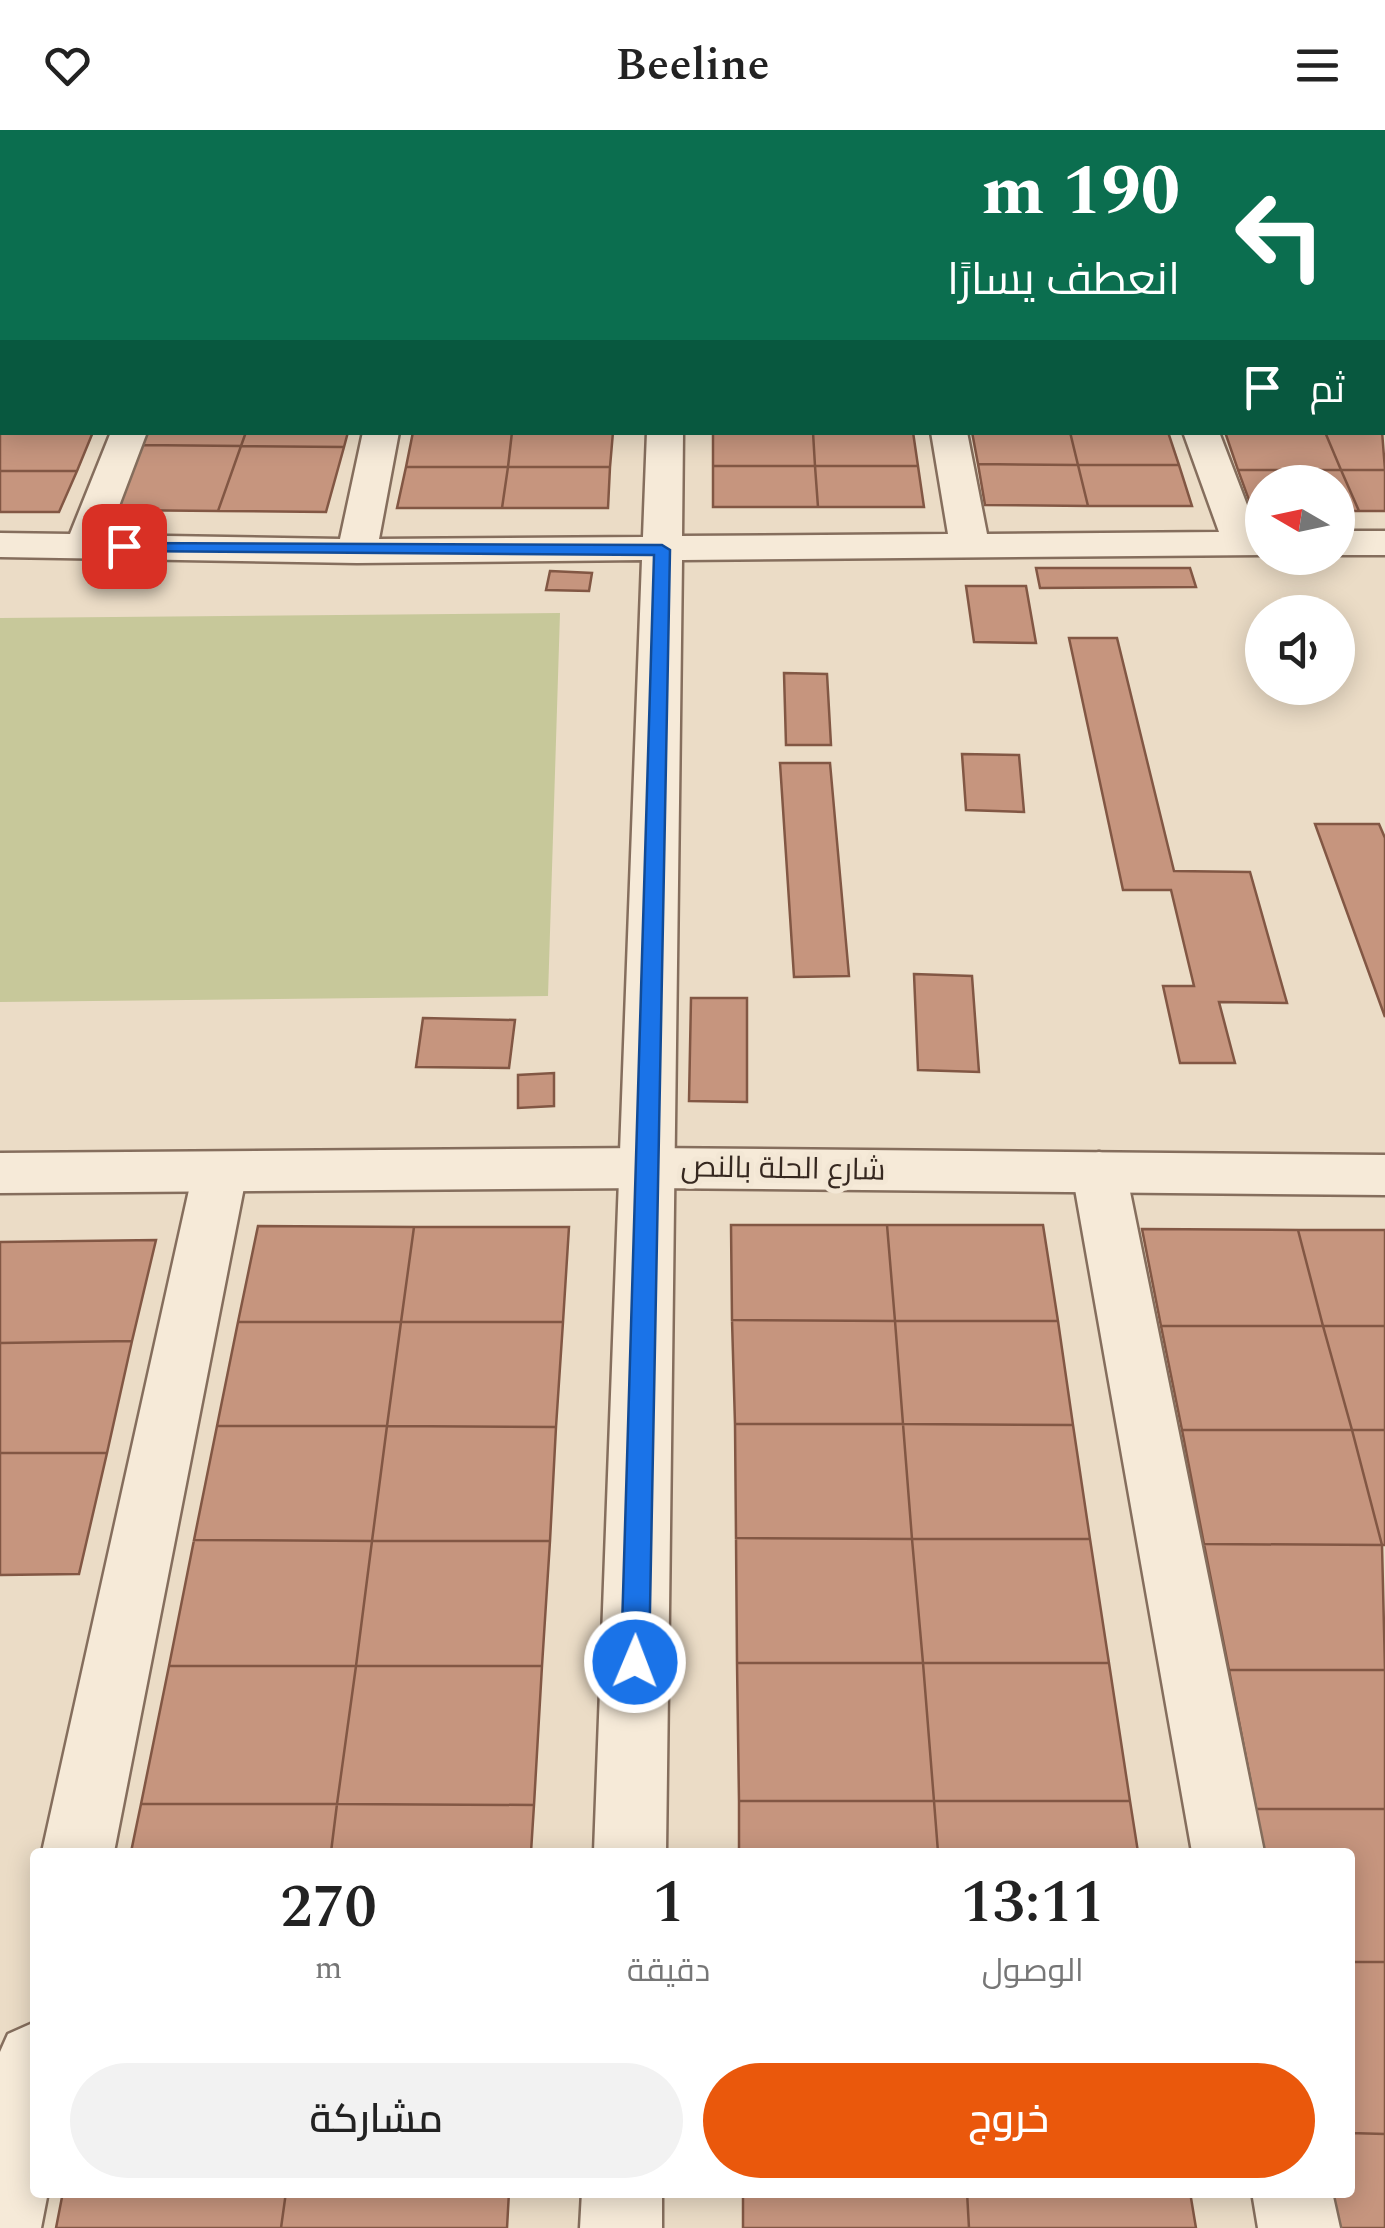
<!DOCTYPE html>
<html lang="ar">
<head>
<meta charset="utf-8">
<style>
  body { margin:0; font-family:Spectral,Cairo,serif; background:#f2f2f2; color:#222; direction:rtl; height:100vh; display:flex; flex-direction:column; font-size:38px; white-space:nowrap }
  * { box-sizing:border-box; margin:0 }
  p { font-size:32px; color:#767676 }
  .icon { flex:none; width:55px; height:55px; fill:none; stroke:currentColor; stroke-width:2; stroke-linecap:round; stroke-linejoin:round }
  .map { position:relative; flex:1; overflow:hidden; direction:ltr }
  .side { position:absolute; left:30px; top:1718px; width:1325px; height:350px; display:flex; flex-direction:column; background:#fff; border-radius:10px; box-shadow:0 5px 25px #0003; direction:rtl }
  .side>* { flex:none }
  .top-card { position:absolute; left:0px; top:0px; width:1385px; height:305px; box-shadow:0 5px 25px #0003; direction:rtl; background:#0b6e4f; color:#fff; overflow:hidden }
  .needle { width:65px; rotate:279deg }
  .buttons { position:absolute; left:1245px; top:335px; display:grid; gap:20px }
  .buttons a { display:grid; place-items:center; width:110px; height:110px; border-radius:50%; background:#fff; box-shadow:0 5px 25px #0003; font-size:50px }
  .pin { position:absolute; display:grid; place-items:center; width:85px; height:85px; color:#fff; margin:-42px; border-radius:20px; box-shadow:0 5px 15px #0006 }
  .me { position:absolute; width:110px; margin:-55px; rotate:1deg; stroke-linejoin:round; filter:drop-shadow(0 0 8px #0008) }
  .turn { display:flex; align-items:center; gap:35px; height:210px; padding:0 40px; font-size:45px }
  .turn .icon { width:130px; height:130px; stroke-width:2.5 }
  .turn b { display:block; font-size:70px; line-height:85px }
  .then { display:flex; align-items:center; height:95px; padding:0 40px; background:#0003; gap:20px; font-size:38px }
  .eta { display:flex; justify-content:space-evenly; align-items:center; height:170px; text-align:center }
  .eta b { font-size:60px; font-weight:600; line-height:70px }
  .primary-button { display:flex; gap:20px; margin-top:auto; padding:20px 40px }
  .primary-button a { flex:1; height:115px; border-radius:60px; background:#ea580c; color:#fff; font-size:40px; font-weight:600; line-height:115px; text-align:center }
  .primary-button a+a { background:#f2f2f2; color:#222 }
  header { display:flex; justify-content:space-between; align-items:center; height:130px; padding:0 40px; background:#fff; font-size:45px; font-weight:600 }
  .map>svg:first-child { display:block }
  .green { fill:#c7c89a }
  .building { fill:#c6957e; stroke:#825744; stroke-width:2.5 }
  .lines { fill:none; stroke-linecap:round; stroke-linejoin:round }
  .minor-casing { stroke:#856e5d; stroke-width:5 }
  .tertiary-casing { stroke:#856e5d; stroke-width:5 }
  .minor { fill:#f6ead8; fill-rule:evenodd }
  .tertiary { fill:#f6ead8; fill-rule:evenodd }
  .route { fill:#1a73e8; stroke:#114b97; stroke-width:2.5 }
  .labels { text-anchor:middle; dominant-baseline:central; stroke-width:10; stroke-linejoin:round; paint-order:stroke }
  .street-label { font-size:30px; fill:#362820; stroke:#f3e7d5 }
</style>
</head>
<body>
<header><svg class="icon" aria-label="menu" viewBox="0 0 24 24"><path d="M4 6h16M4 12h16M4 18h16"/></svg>Beeline<svg class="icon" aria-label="heart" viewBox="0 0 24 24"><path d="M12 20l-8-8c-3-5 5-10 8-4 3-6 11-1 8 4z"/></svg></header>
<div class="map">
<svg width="1385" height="2098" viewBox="0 0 1385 2098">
  <rect width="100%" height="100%" fill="#ebdcc6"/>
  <path class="green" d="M 732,0 L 1253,0 L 1254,2 L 732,2 Z
    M 560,483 L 548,866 L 0,872 L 0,488 Z"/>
  <path class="building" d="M 439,0 L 539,0 L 439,2 Z
    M 539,0 L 638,0 L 539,2 Z
    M 1382,301 L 1385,340 L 1341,340 L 1325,302 Z
    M 0,302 L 93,302 L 77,341 L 0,341 Z
    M 144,302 L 246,302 L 241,316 L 139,315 Z
    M 246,302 L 348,302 L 344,317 L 241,316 Z
    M 413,302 L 512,302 L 508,337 L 406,337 Z
    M 512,302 L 613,302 L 610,337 L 508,337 Z
    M 713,302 L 813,302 L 815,336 L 713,336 Z
    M 813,302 L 913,302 L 918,336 L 815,336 Z
    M 972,302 L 1070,302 L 1078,335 L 978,334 Z
    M 1070,302 L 1168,302 L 1179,335 L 1078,335 Z
    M 1225,302 L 1325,302 L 1341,340 L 1238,340 Z
    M 139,315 L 241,316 L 218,381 L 111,380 Z
    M 241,316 L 344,317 L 326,382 L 218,381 Z
    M 978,334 L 1078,335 L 1088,376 L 985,375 Z
    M 1078,335 L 1179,335 L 1192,376 L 1088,376 Z
    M 713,336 L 815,336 L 818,377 L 713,377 Z
    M 815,336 L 918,336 L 924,377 L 818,377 Z
    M 406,337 L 508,337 L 502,378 L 397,378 Z
    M 508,337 L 610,337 L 608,378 L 502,378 Z
    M 1238,340 L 1341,340 L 1359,381 L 1338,381 L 1338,352 L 1262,352 L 1262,381 L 1253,381 Z
    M 1341,340 L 1385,340 L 1385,381 L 1359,381 Z
    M 0,341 L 77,341 L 59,382 L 0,382 Z
    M 1036,438 L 1190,438 L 1196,457 L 1040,458 Z
    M 550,441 L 592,443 L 589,461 L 546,460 Z
    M 966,456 L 1026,456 L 1036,513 L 974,512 Z
    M 1069,508 L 1117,508 L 1174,741 L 1250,742 L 1287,873 L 1219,872 L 1235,933 L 1180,933 L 1163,856 L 1194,856 L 1171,760 L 1123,760 Z
    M 784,543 L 827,544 L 831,615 L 786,615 Z
    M 962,624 L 1019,625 L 1024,682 L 966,680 Z
    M 780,633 L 830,633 L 849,846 L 794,847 Z
    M 1315,694 L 1379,694 L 1385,708 L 1385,887 Z
    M 914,844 L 972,846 L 979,942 L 918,940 Z
    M 691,868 L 747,868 L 747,972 L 689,971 Z
    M 423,888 L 515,890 L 509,938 L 416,937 Z
    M 554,943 L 554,976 L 518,978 L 518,945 Z
    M 731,1095 L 887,1095 L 895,1191 L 732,1190 Z
    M 887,1095 L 1043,1095 L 1058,1191 L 895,1191 Z
    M 258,1096 L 414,1097 L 401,1192 L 238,1192 Z
    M 414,1097 L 569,1097 L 563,1192 L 401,1192 Z
    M 1142,1099 L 1298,1100 L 1323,1196 L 1161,1196 Z
    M 1298,1100 L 1385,1100 L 1385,1196 L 1323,1196 Z
    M 156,1110 L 132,1211 L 0,1213 L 0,1112 Z
    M 732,1190 L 895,1191 L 903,1294 L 735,1294 Z
    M 895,1191 L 1058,1191 L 1073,1295 L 903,1294 Z
    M 238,1192 L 401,1192 L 387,1296 L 217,1296 Z
    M 401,1192 L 563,1192 L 556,1297 L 387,1296 Z
    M 1161,1196 L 1323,1196 L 1352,1300 L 1182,1300 Z
    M 1323,1196 L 1385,1196 L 1385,1300 L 1352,1300 Z
    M 132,1211 L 107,1323 L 0,1323 L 0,1213 Z
    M 735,1294 L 903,1294 L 912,1409 L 736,1408 Z
    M 903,1294 L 1073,1295 L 1090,1409 L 912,1409 Z
    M 217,1296 L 387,1296 L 372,1411 L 194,1410 Z
    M 387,1296 L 556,1297 L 550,1411 L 372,1411 Z
    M 1182,1300 L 1352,1300 L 1382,1415 L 1204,1414 Z
    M 1352,1300 L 1385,1300 L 1385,1415 L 1382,1415 Z
    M 0,1323 L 107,1323 L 79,1444 L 0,1445 Z
    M 736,1408 L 912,1409 L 923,1533 L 737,1533 Z
    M 912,1409 L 1090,1409 L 1109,1533 L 923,1533 Z
    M 194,1410 L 372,1411 L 356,1536 L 169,1536 Z
    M 372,1411 L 550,1411 L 542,1536 L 356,1536 Z
    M 1204,1414 L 1382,1415 L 1385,1540 L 1229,1540 Z
    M 737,1533 L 923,1533 L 934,1671 L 739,1671 Z
    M 923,1533 L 1109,1533 L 1130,1671 L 934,1671 Z
    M 169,1536 L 356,1536 L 337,1674 L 141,1674 Z
    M 356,1536 L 542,1536 L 534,1675 L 337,1674 Z
    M 1229,1540 L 1385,1540 L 1385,1679 L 1256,1679 Z
    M 739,1671 L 934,1671 L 938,1722 L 739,1722 Z
    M 934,1671 L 1130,1671 L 1138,1722 L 938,1722 Z
    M 141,1674 L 337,1674 L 331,1722 L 131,1722 Z
    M 337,1674 L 534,1675 L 531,1722 L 331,1722 Z
    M 1256,1679 L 1385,1679 L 1385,1832 L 1350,1832 L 1350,1722 L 1264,1722 Z
    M 1350,1832 L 1385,1832 L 1385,2004 L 1350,2003 Z
    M 1350,2003 L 1385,2004 L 1385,2098 L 1338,2098 L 1331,2062 L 1350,2062 Z
    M 63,2062 L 286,2062 L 281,2098 L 56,2098 Z
    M 286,2062 L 509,2062 L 507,2098 L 281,2098 Z
    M 743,2062 L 967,2062 L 969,2098 L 743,2098 Z
    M 967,2062 L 1190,2062 L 1196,2098 L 969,2098 Z"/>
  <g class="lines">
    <defs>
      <path id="minor" d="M 259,0 L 287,0 L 287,2 L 259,2 Z
        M 400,0 L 428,0 L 428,2 L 400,2 Z
        M 658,0 L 686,0 L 686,2 L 658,2 Z
        M 1299,0 L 1328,0 L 1329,2 L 1300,2 Z
        M 0,56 L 2,56 L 2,74 L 0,74 Z
        M 1382,59 L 1385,59 L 1385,77 L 1382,77 Z
        M 1382,109 L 1385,109 L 1385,131 L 1382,131 Z
        M 111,302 L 147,302 L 108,405 L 340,409 L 363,302 L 399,302 L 379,409 L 643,407 L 647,302 L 683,302 L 682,406 L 948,404 L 931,302 L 967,302 L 987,404 L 1219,402 L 1183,302 L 1219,302 L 1257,401 L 1262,401 L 1262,425 L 682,430 L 666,1722 L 594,1722 L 642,430 L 357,433 L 0,427 L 0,403 L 70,404 Z
        M 1338,401 L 1385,401 L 1385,425 L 1338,425 Z
        M 220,1022 L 239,1028 L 247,1042 L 114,1722 L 42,1722 L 193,1042 L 201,1028 Z
        M 1099,1022 L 1118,1028 L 1126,1042 L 1264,1722 L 1192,1722 L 1072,1042 L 1080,1028 Z
        M 35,1892 L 35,2062 L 48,2062 L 41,2098 L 0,2098 L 0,1922 L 8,1904 Z
        M 582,2062 L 662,2062 L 662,2098 L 580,2098 Z
        M 1252,2062 L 1332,2062 L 1340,2098 L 1258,2098 Z"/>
      <path id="tertiary" d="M 2,2 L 2,23 L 0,24 L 0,3 Z
        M 647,1018 L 1385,1025 L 1385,1065 L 647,1058 L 0,1063 L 0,1023 Z"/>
    </defs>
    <use href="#minor" class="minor-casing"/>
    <use href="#tertiary" class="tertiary-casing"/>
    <use href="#minor" class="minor"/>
    <use href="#tertiary" class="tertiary"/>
  </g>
  <path class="route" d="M 118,413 L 662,415 L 670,420 L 649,1532 L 645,1541 L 635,1544 L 625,1541 L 621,1532 L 654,425 L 124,421 L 115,416 Z"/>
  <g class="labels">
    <g class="street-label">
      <text transform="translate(783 1039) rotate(1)">شارع الحلة بالنص</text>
    </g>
  </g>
</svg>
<div class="buttons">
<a><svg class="needle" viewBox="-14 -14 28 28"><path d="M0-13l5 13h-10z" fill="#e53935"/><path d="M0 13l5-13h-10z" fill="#767676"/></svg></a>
<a><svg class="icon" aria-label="sound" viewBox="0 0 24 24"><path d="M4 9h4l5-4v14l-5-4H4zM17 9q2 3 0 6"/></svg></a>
</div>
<div class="pin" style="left:124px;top:416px;background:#d93025"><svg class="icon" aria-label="arrive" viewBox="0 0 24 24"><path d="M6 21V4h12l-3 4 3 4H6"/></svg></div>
<svg class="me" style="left:635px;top:1532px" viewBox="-20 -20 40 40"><circle r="17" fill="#1a73e8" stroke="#fff" stroke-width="3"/><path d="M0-11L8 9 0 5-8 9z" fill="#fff"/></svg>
<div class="top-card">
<div class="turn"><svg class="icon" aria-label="left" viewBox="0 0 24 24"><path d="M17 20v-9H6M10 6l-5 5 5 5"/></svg><div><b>190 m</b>انعطف يسارًا</div></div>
<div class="then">ثم<svg class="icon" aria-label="arrive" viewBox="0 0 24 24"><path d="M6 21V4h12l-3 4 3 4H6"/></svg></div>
</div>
<section class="side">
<div class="eta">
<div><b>13:11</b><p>الوصول</p></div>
<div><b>1</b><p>دقيقة</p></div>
<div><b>270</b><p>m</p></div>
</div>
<div class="primary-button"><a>خروج</a><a>مشاركة</a></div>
</section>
</div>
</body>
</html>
